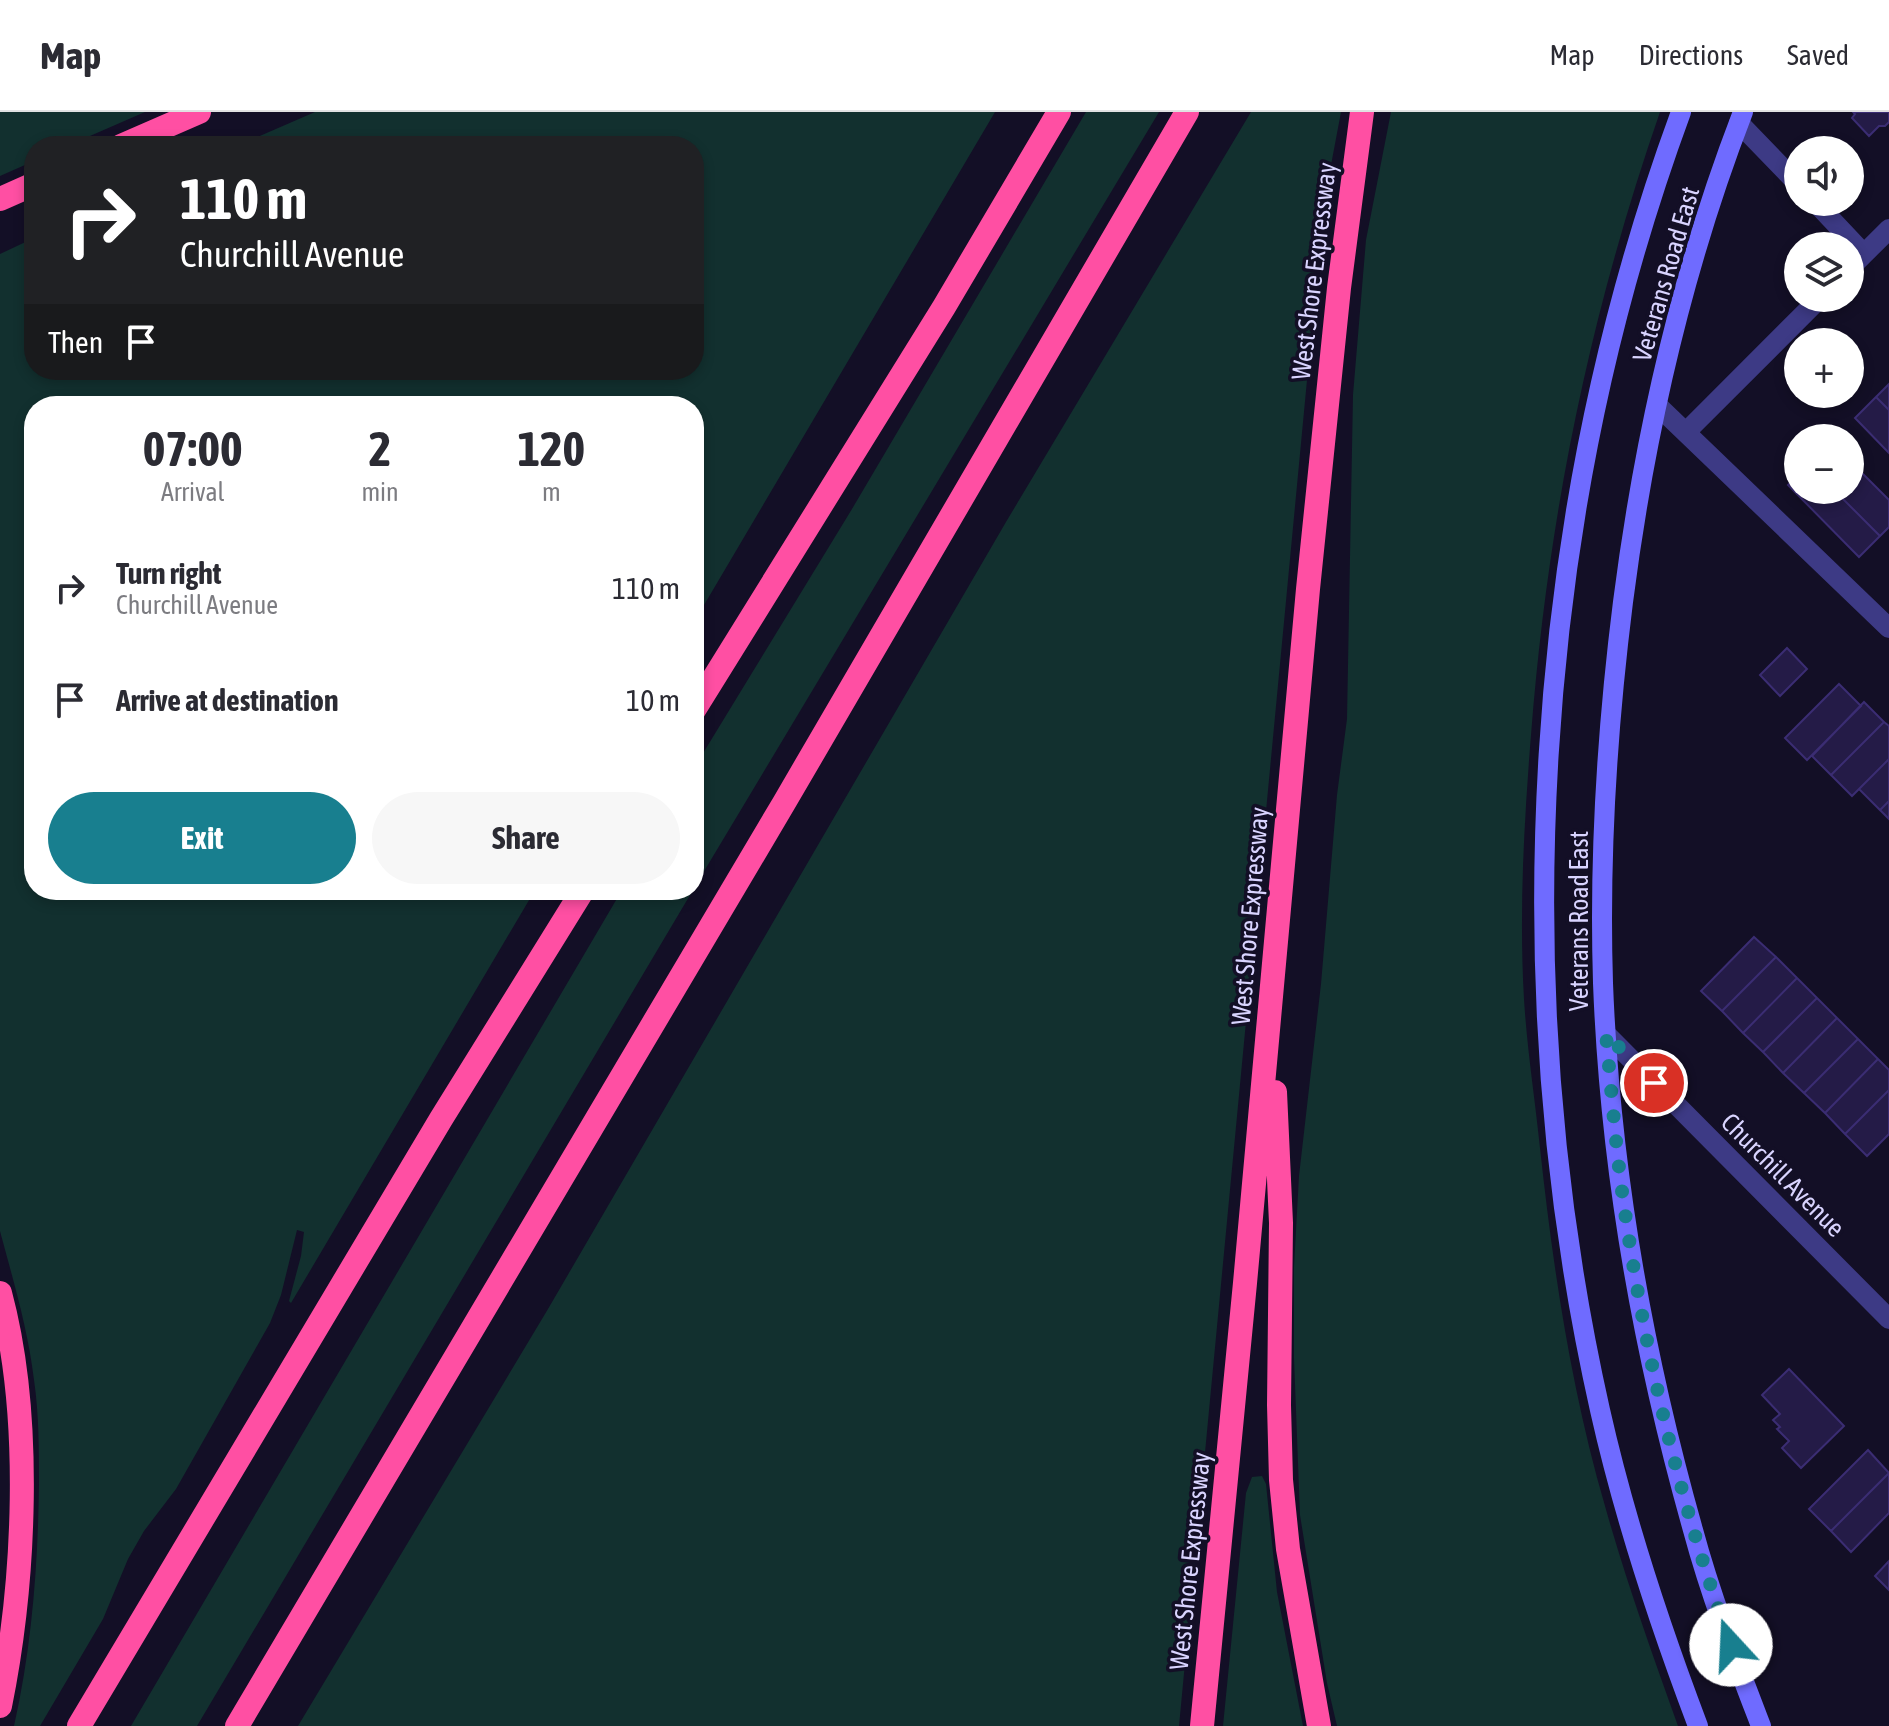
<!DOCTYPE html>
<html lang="en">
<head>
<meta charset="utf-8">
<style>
  body { margin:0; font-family:"Asap Condensed",sans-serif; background:#f7f7f7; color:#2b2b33; height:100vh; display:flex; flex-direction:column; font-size:30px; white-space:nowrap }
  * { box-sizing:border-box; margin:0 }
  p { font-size:26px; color:#7c7c81 }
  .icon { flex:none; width:44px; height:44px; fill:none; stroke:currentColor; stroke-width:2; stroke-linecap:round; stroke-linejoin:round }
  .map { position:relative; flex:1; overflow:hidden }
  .details { position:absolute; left:24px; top:284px; width:680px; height:504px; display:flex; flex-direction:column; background:#fff; border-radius:32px; box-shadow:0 4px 12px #0003 }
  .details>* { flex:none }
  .banner { position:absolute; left:24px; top:24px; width:680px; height:244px; border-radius:32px; box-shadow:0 4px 12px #0003; background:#202124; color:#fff; overflow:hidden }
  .buttons { position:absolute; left:1784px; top:24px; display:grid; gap:16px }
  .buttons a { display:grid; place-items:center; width:80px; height:80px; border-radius:50%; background:#fff; box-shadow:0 4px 12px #0003; font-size:40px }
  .pin { position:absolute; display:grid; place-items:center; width:68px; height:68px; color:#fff; margin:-34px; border:4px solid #fff; border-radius:50%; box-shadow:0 2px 8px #0007 }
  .me { position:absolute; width:88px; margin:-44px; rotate:340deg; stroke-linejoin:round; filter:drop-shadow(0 0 6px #0008) }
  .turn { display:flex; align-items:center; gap:28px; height:168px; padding:0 24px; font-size:36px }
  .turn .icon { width:104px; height:104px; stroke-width:2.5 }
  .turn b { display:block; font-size:56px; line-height:68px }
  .then { display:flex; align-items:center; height:76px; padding:0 24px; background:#0003; gap:16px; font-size:30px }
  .eta { display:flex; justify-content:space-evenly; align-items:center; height:136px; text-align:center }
  .eta b { font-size:48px; font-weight:700; line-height:56px }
  .action { display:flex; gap:16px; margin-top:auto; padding:16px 24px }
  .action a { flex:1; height:92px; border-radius:48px; background:#187f8f; color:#fff; font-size:32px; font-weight:700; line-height:92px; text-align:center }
  .action a+a { background:#f7f7f7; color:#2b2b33 }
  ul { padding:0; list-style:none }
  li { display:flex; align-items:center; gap:24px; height:112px; padding:0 24px }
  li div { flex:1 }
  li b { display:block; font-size:30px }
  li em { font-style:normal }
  header { display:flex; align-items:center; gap:48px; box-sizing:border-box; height:112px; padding:0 40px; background:#fff; border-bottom:2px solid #e1e1e2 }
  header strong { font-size:38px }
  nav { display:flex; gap:44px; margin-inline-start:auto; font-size:28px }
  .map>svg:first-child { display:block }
  .green { fill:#12302f }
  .building { fill:#241b47; stroke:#3b2d73; stroke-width:2 }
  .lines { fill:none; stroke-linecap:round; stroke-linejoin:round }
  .street { stroke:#3d3a85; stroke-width:20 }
  .secondary { stroke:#6f6bff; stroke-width:20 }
  .highway { stroke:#ff4fa3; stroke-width:24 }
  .route { stroke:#187f8f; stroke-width:14; stroke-dasharray:0 25.2 }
  .labels { text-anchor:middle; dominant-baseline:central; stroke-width:7; stroke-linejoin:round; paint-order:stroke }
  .street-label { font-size:26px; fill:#d9d4ff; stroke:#130f26 }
</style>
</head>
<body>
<header>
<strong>Map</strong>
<nav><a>Map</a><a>Directions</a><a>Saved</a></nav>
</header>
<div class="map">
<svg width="1889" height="1614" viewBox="0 0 1889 1614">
  <rect width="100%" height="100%" fill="#130f26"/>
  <path class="green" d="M 0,0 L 145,0 L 67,34 L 34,34 L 34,49 L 0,64 Z
    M 315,0 L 995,0 L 694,510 L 694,294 L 34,294 L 34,778 L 535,778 L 291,1191 L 289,1189 L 301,1144 L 304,1120 L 297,1118 L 281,1183 L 270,1211 L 176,1377 L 144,1419 L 128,1447 L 103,1507 L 40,1614 L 14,1614 C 32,1534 38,1453 39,1372 C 39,1337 39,1302 34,1268 C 28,1217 13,1168 0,1119 L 0,142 L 34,126 L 34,258 L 694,258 L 694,34 L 237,34 Z
    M 1086,0 L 1159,0 L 694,776 L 694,656 L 852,397 Z
    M 1251,0 L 1341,0 L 1328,69 L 1317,163 L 1179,1614 L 298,1614 L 548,1197 L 1006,410 Z
    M 1391,0 L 1660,0 C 1589,205 1548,406 1531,623 C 1524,710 1519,800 1524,887 C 1527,937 1535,987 1540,1036 C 1553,1156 1571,1277 1605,1394 C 1626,1469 1652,1541 1678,1614 L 1337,1614 L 1327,1571 L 1300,1403 L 1294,1246 L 1294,1155 L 1299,1064 L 1321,872 L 1337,683 L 1347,607 L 1353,283 L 1366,128 Z
    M 622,778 L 693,778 L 197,1614 L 131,1614 Z
    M 1262,1364 L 1266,1372 L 1277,1480 L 1303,1614 L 1223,1614 L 1246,1381 L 1252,1365 Z"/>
  <path class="building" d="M 1853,0 L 1889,0 L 1889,10 L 1885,14 L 1879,14 L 1869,24 L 1852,6 L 1855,2 Z
    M 1889,272 L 1889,298 L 1876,285 Z
    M 1876,285 L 1889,298 L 1889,341 L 1855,306 Z
    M 1850,349 L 1889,388 L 1889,415 L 1880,424 L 1834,378 L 1850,378 Z
    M 1798,363 L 1798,378 L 1834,378 L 1880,424 L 1859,445 L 1788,373 Z
    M 1787,536 L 1807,557 L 1780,584 L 1760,563 Z
    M 1839,572 L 1861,594 L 1807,648 L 1785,626 Z
    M 1864,590 L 1884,610 L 1831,663 L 1812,644 Z
    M 1884,610 L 1889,614 L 1889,647 L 1852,684 L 1831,663 Z
    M 1889,647 L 1889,689 L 1880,698 L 1859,677 Z
    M 1889,689 L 1889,707 L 1880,698 Z
    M 1754,825 L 1776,845 L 1722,899 L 1701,879 Z
    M 1776,845 L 1797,866 L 1743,921 L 1722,899 Z
    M 1797,866 L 1817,886 L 1763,940 L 1743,921 Z
    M 1817,886 L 1837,906 L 1783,961 L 1763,940 Z
    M 1837,906 L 1858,927 L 1804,981 L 1783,961 Z
    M 1858,927 L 1878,947 L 1825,1001 L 1804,981 Z
    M 1878,947 L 1889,958 L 1889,978 L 1845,1022 L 1825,1001 Z
    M 1889,978 L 1889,1022 L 1867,1044 L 1845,1022 Z
    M 1789,1257 L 1844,1314 L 1801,1356 L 1782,1336 L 1789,1329 L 1777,1317 L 1780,1315 L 1773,1308 L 1780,1302 L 1762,1283 Z
    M 1868,1338 L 1889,1361 L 1831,1419 L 1809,1397 Z
    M 1889,1361 L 1889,1401 L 1851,1440 L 1831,1419 Z
    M 1889,1449 L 1889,1478 L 1875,1464 Z"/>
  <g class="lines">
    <path class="street" d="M 1739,11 L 1798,72
      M 1815,90 L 1864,142
      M 1850,156 L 1889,117
      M 1657,293 L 1889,516
      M 1686,320 L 1820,186
      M 1606,922 L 1889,1207"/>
    <path class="secondary" d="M 1681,0 C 1531,407 1505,875 1600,1298 C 1624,1405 1659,1511 1698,1614
      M 1743,0 C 1683,155 1644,326 1623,490 C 1607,617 1599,743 1603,871 C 1610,1056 1643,1241 1693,1418 C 1711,1485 1736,1549 1761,1614"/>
    <path class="highway" d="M 121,34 L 199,0
      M 0,87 L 34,72
      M 694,598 L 944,195 L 1059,0
      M 1275,980 L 1281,1111 L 1279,1293 L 1281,1368 L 1288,1437 L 1319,1614
      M 0,1181 C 33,1304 25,1470 0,1594
      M 79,1614 L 441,1007 L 583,778
      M 237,1614 L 784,691 L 1187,0
      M 1202,1614 L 1245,1171 L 1308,477 L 1339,176 L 1362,0"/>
  </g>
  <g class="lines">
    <path class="route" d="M 1654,971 L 1606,922 C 1611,974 1615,1027 1622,1079 C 1643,1233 1678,1386 1731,1533"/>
  </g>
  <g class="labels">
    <g class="street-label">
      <text transform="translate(1314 159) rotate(-83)">West Shore Expressway</text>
      <text transform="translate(1666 162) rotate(-74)">Veterans Road East</text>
      <text transform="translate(1250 804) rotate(-85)">West Shore Expressway</text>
      <text transform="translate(1579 809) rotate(-90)">Veterans Road East</text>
      <text transform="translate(1783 1063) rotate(45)">Churchill Avenue</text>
      <text transform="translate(1190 1449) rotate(-84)">West Shore Expressway</text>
    </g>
  </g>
</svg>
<div class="buttons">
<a><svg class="icon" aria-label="sound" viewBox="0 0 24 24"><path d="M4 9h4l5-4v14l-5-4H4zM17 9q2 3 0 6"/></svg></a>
<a><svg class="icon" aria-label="layers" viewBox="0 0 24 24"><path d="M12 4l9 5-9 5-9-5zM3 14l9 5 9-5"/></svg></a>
<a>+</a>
<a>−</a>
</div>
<div class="pin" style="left:1654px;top:971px;background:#d93025"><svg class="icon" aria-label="arrive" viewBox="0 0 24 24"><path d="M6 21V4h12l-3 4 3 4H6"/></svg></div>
<svg class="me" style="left:1731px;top:1533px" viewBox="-20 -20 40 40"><circle r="19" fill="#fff"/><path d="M0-13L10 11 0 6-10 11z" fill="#187f8f"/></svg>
<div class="banner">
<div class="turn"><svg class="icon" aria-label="right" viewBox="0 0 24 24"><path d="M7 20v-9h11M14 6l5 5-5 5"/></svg><div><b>110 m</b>Churchill Avenue</div></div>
<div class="then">Then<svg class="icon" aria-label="arrive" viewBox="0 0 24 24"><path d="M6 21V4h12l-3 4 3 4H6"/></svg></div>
</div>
<section class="details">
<div class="eta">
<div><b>07:00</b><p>Arrival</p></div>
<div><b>2</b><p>min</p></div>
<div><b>120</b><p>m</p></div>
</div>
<ul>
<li><svg class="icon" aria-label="right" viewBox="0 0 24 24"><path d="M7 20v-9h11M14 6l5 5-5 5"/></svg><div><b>Turn right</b><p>Churchill Avenue</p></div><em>110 m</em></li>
<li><svg class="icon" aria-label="arrive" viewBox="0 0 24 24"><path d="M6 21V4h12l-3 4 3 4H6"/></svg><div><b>Arrive at destination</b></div><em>10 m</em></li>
</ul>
<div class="action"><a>Exit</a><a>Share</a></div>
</section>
</div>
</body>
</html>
